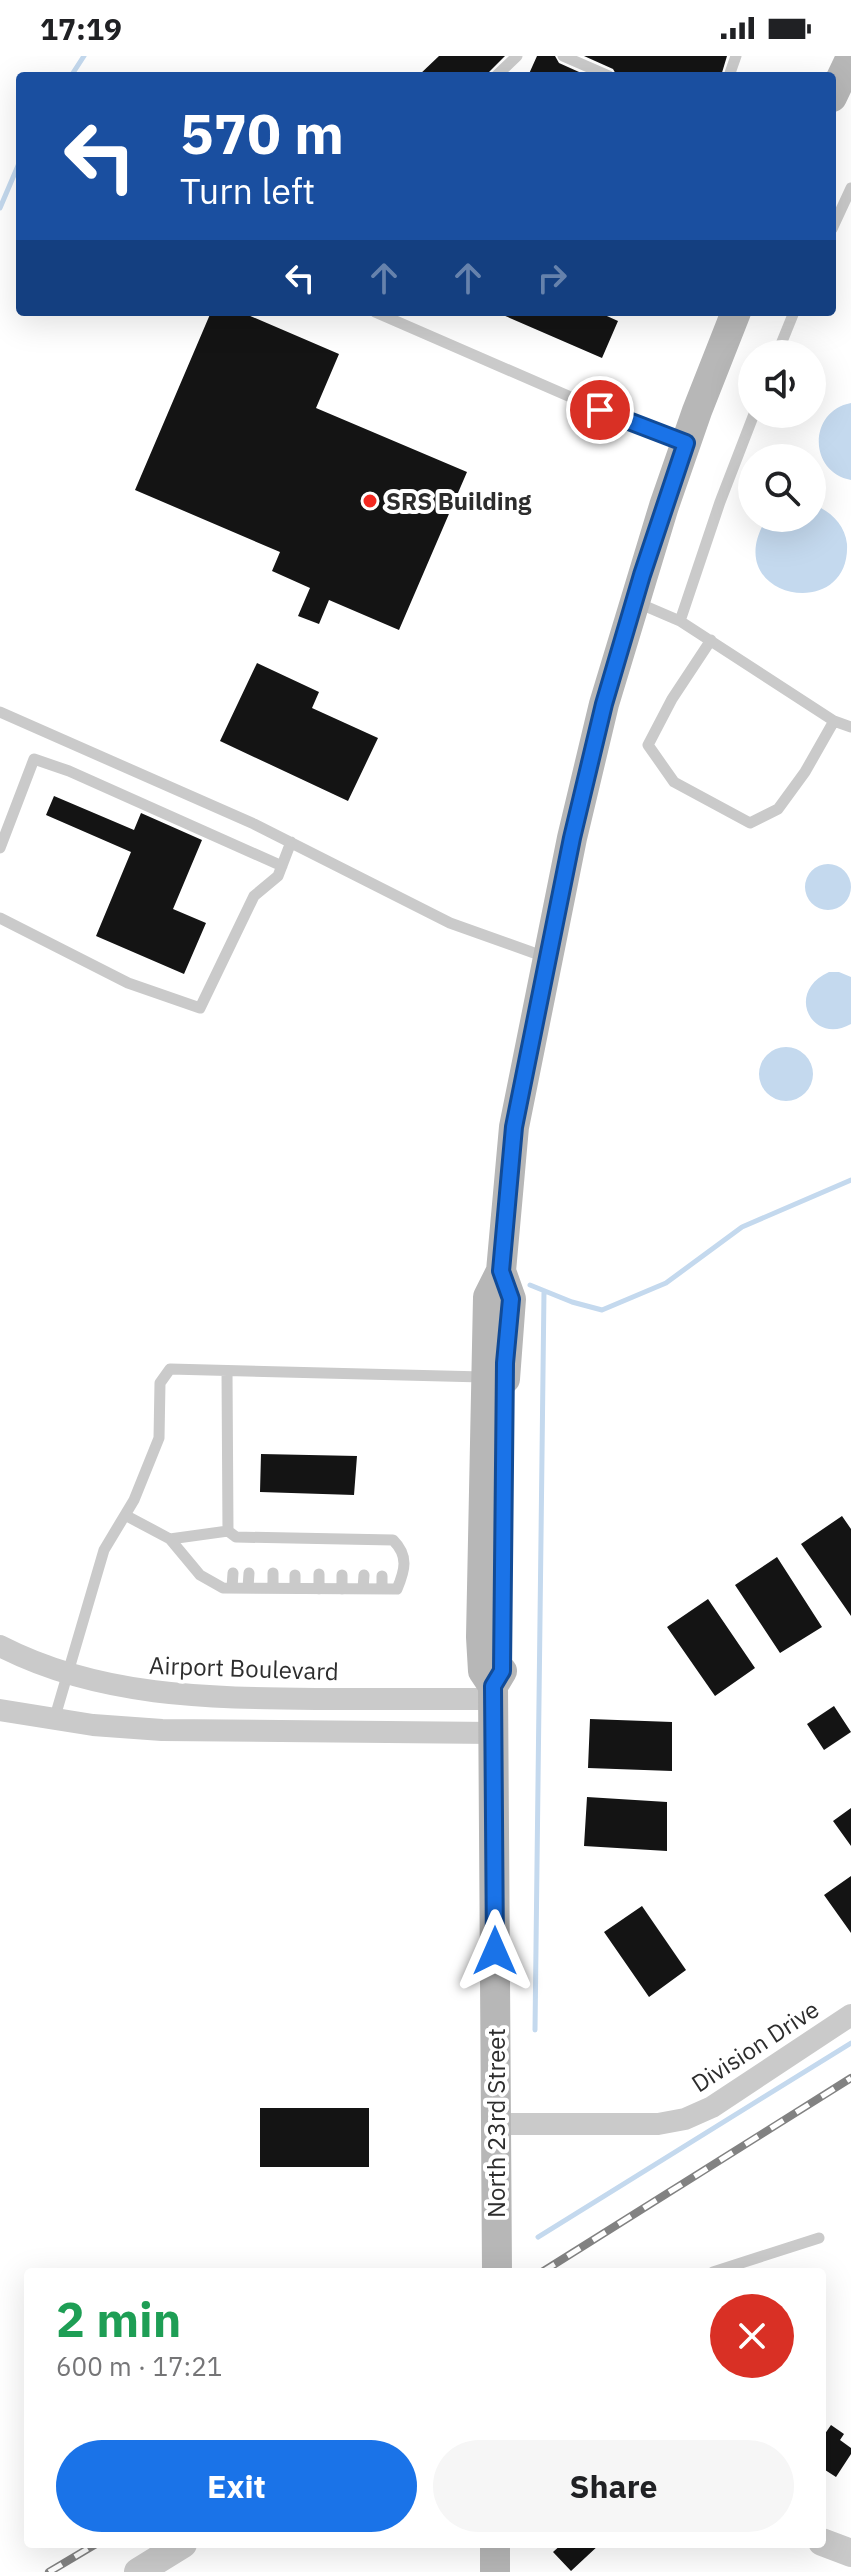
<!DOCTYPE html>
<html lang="en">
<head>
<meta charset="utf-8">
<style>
  body { margin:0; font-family:"IBM Plex Sans",sans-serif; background:#f6f6f6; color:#202124; height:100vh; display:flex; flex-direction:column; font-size:30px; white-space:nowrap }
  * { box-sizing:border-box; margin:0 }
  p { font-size:26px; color:#757577 }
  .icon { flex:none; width:44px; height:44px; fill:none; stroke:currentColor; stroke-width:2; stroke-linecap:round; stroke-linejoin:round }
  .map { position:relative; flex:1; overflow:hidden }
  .panel { position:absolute; left:24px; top:2212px; width:802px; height:280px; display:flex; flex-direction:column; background:#fff; border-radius:8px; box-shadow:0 8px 32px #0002 }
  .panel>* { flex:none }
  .guide { position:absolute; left:16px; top:16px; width:820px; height:244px; border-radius:8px; box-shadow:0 8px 32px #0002; background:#1a4fa0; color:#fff; overflow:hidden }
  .controls { position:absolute; left:738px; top:284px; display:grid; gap:16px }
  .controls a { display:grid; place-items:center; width:88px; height:88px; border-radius:50%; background:#fff; box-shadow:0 8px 32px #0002; font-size:40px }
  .pin { position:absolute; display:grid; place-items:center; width:68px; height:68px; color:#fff; margin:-34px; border:4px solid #fff; border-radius:50%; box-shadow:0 2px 8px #0007 }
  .me { position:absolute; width:88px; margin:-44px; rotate:0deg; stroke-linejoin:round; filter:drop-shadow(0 0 6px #0008) }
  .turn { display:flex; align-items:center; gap:28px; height:168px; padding:0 32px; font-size:36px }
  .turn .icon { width:104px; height:104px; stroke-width:2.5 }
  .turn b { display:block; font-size:56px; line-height:68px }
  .lanes { display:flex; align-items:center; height:76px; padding:0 32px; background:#0003; justify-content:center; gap:40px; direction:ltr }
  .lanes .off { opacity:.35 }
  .round { display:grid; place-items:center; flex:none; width:84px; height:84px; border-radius:42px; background:#f6f6f6 }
  .headline { display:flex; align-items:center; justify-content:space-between; height:136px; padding:0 32px }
  h1 { font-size:48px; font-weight:700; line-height:60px; color:#1e9e55 }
  .primary-button { display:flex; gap:16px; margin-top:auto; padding:16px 32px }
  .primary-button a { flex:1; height:92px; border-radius:48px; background:#1a73e8; color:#fff; font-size:32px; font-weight:700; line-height:92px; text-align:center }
  .primary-button a+a { background:#f6f6f6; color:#202124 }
  .status { display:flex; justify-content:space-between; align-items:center; height:56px; padding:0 40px; background:#fff; direction:ltr }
  .status svg { height:22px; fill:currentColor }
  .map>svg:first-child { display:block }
  .water { fill:#c4d9ee }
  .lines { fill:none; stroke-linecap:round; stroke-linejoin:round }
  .stream { stroke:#c4d9ee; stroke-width:5 }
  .building { fill:#141414 }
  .service { stroke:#cacaca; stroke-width:11 }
  .minor { stroke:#cacaca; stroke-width:22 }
  .tertiary { stroke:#cacaca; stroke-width:28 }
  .secondary { stroke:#b7b7b7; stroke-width:30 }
  .rail-casing { stroke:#828282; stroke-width:8 }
  .rail { stroke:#fff; stroke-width:5; stroke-dasharray:15; stroke-linecap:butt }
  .route-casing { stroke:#114b97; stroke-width:20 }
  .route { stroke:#1a73e8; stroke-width:14 }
  .poi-dot { fill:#f22921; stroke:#fff; stroke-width:3 }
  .labels { text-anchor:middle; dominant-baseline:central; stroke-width:8; stroke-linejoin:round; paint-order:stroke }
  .poi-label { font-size:24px; font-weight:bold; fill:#2d2d2d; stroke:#fff; text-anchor:start }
  .street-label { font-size:24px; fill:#2d2d2d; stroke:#fff }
</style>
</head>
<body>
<div class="status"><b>17:19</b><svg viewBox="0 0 49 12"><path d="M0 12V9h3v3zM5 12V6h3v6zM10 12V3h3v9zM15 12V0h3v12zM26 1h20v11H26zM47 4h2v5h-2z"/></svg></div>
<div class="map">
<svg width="851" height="2516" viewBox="0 0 851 2516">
  <rect width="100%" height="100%" fill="#fff"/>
  <path class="water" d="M 851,347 L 851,424 C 808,416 808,355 851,347 Z
    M 812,448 C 829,454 845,468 847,488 C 851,569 716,542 767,462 L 812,462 Z
    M805 831a23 23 0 1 1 46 0a23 23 0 1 1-46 0Z
    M 829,916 L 839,916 L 851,921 L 851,968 C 812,990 784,936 829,916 Z
    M759 1018a27 27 0 1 1 54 0a27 27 0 1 1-54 0Z"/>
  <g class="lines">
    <path class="stream" d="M 71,20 L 84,0
      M 0,152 L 20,105
      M 530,1229 L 572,1246 L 602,1254 L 666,1227 L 742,1171 L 851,1124
      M 535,1974 L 544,1235
      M 538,2181 L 851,1987"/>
  </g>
  <path class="building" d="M 439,0 L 505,0 L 485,20 L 418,20 Z
    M 537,0 L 555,0 L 559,7 L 588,20 L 528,20 Z
    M 584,0 L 727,0 L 721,20 L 617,20 L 613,13 Z
    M 211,256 L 241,256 L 339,298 L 316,352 L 467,416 L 399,574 L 329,544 L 319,568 L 298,560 L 310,532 L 272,515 L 280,496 L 135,434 Z
    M 496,256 L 598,256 L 618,265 L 602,302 Z
    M 257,607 L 319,636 L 312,652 L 378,682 L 348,745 L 220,685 Z
    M 54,740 L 134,774 L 141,757 L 202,784 L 173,853 L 206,867 L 184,918 L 96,880 L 131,796 L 46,759 Z
    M 261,1398 L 357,1400 L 354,1439 L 260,1436 Z
    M 842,1460 L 851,1473 L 851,1560 L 801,1488 Z
    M 777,1501 L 822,1571 L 780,1597 L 735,1529 Z
    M 708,1543 L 755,1612 L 715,1640 L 667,1571 Z
    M 834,1650 L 851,1676 L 824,1694 L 807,1668 Z
    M 590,1663 L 672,1666 L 672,1715 L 588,1712 Z
    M 587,1741 L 667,1746 L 667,1795 L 584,1790 Z
    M 851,1752 L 851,1790 L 833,1765 Z
    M 851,1820 L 851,1877 L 824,1839 Z
    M 642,1850 L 686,1914 L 649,1941 L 604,1876 Z
    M 260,2052 L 369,2052 L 369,2111 L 260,2111 Z
    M 831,2369 L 844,2378 L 840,2384 L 851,2392 L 851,2398 L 836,2421 L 822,2412 L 822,2382 Z
    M 562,2488 L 600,2488 L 571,2515 L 553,2496 Z"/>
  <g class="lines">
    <path class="service" d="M 563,0 L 609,20
      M 496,20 L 517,0
      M 729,20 L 736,0
      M 832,173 L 851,132
      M 375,256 L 628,366 L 685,386
      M 777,298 L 794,256
      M 638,547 L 680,565 L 834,665 L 851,671
      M 680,565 L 720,446 L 754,358
      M 711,584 L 672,643 L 648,689 L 674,726 L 750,767 L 778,753 L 805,716 L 834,665
      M 0,656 L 254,768 L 450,867 L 548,902
      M 0,792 L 34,703 L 69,715 L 282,810
      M 0,862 L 128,927 L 200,952 L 254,840 L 278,820 L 291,786
      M 125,1459 L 170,1483 L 228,1475 L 227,1315
      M 170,1483 L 200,1519 L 223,1532 L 397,1533 C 405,1514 409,1500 393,1484 L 236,1481 L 228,1475
      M 295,1519 L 295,1532
      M 342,1519 L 342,1533
      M 232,1532 L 233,1517
      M 248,1532 L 249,1517
      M 273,1532 L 273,1517
      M 319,1533 L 319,1518
      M 363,1533 L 364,1519
      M 382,1533 L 382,1520
      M 54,1664 L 104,1494 L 134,1444 L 159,1382 L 160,1327 L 170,1313 L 483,1321
      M 713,2216 L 819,2182"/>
    <path class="minor" d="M 0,1590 C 99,1641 208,1642 316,1643 C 376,1643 435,1643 494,1643
      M 0,1654 L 93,1669 L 162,1674 L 494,1677
      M 495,2068 L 658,2068 L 685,2063 L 712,2051 L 851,1959"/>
    <path class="tertiary" d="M 822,2486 L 851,2497
      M 138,2516 L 183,2488"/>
    <path class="secondary" d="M 832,41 L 851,1
      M 501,1215 L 511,1243 L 505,1323
      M 493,1630 L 483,1615 L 481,1581 L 488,1241 L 501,1215 L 514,1071 L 572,782 L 604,648 L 664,450 L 697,355 L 736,256
      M 497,2216 L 493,1630 L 502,1615
      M 495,2488 L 495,2516"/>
    <defs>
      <path id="rail" d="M 542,2216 L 851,2022
        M 49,2516 L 96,2488"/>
    </defs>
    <use href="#rail" class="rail-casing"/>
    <use href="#rail" class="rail"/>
  </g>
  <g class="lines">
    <defs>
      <path id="route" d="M 495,1895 L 493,1630 L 502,1615 L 505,1307 L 511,1243 L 501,1215 L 514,1071 L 572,782 L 604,648 L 642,519 L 686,387 L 600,354"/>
    </defs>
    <use href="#route" class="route-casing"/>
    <use href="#route" class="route"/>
  </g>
  <circle class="poi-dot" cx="370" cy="445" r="8"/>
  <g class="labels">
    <g class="poi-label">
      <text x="386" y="445">SRS Building</text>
    </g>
    <g class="street-label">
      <text transform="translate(244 1612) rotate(2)">Airport Boulevard</text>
      <text transform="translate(755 1990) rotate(-33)">Division Drive</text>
      <text transform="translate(496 2067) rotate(-90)">North 23rd Street</text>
    </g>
  </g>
</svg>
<div class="controls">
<a><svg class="icon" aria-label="sound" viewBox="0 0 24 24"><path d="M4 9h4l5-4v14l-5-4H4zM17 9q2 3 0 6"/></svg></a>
<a><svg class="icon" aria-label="search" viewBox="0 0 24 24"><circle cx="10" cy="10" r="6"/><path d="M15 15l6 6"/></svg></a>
</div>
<div class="pin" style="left:600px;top:354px;background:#d93025"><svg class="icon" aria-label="arrive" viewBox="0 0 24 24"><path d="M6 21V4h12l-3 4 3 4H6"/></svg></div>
<svg class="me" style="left:495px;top:1895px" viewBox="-20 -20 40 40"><path d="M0-17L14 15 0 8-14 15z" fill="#1a73e8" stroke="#fff" stroke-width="4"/></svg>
<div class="guide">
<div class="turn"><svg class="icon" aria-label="left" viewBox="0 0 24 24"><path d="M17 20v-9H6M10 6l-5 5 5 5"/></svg><div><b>570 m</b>Turn left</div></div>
<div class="lanes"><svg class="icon" aria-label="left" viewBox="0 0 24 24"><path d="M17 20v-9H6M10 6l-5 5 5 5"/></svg><svg class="icon off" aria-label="ahead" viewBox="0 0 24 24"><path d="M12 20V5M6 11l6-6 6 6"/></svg><svg class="icon off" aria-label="ahead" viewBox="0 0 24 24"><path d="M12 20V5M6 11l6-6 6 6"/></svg><svg class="icon off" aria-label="right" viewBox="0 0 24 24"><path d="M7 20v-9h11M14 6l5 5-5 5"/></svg></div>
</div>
<section class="panel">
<div class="headline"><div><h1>2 min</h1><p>600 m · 17:21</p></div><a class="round" style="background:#d93025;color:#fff"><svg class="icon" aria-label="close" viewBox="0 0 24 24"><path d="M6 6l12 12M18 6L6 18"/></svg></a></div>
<div class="primary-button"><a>Exit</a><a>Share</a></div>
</section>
</div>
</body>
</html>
